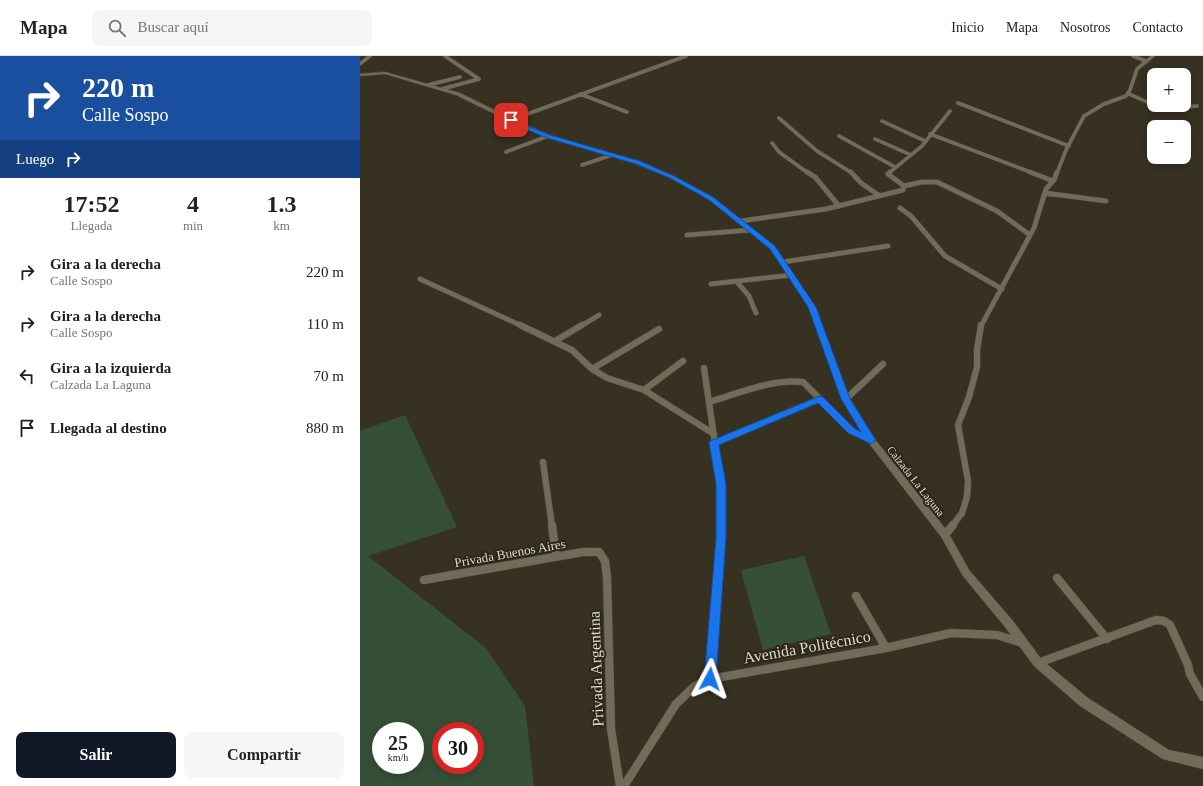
<!DOCTYPE html>
<html lang="es">
<head>
<meta charset="utf-8">
<style>
  body { margin:0; font-family:"Times New Roman",serif; background:#f6f6f6; color:#222; height:100vh; display:flex; flex-direction:column; font-size:15px; white-space:nowrap }
  * { box-sizing:border-box; margin:0 }
  p { font-size:13px; color:#767676 }
  .icon { flex:none; width:22px; height:22px; fill:none; stroke:currentColor; stroke-width:2; stroke-linecap:round; stroke-linejoin:round }
  .map { position:relative; flex:1; overflow:hidden }
  .details { display:flex; flex-direction:column; background:#fff; width:360px }
  .details>* { flex:none }
  .hud { background:#1a4fa0; color:#fff; overflow:hidden }
  .fabs { position:absolute; left:787px; top:12px; display:grid; gap:8px }
  .fabs a { display:grid; place-items:center; width:44px; height:44px; border-radius:8px; background:#fff; box-shadow:0 2px 10px #0003; font-size:20px }
  .speed { position:absolute; left:12px; top:666px; display:flex; gap:8px; font-size:20px; font-weight:700; text-align:center }
  .speed>* { display:grid; place-content:center; width:52px; height:52px; border-radius:50%; background:#fff; box-shadow:0 2px 10px #0003; line-height:1 }
  .speed small { font-size:10px; font-weight:400 }
  .speed .limit { border:6px solid #d22; background:#fff; color:#111 }
  .pin { position:absolute; display:grid; place-items:center; width:34px; height:34px; color:#fff; margin:-17px; border-radius:8px; box-shadow:0 2px 6px #0006 }
  .me { position:absolute; width:44px; margin:-22px; rotate:4deg; stroke-linejoin:round; filter:drop-shadow(0 0 3px #0008) }
  .turn { display:flex; align-items:center; gap:14px; height:84px; padding:0 16px; font-size:18px }
  .turn .icon { width:52px; height:52px; stroke-width:2.5 }
  .turn b { display:block; font-size:28px; line-height:34px }
  .then { display:flex; align-items:center; height:38px; padding:0 16px; background:#0003; gap:8px; font-size:15px }
  .eta { display:flex; justify-content:space-evenly; align-items:center; height:68px; text-align:center }
  .eta b { font-size:24px; font-weight:800; line-height:28px }
  .primary-button { display:flex; gap:8px; margin-top:auto; padding:8px 16px }
  .primary-button a { flex:1; height:46px; border-radius:8px; background:#111827; color:#fff; font-size:16px; font-weight:800; line-height:46px; text-align:center }
  .primary-button a+a { background:#f6f6f6; color:#222 }
  ul { padding:0; list-style:none }
  li { display:flex; align-items:center; gap:12px; height:52px; padding:0 16px }
  li div { flex:1 }
  li b { display:block; font-size:15px }
  li em { font-style:normal }
  header { display:flex; align-items:center; gap:24px; box-sizing:border-box; height:56px; padding:0 20px; background:#fff; border-bottom:1px solid #e0e0e0 }
  header strong { font-size:19px }
  nav { display:flex; gap:22px; margin-inline-start:auto; font-size:14px }
  .search { width:280px; height:36px; background:#f6f6f6; display:flex; align-items:center; gap:10px; box-sizing:border-box; padding:0 14px; border-radius:8px; color:#767676; font-size:15px }
  main { display:flex; flex:1; min-height:0 }
  .map>svg:first-child { display:block }
  .green { fill:#365037; fill-rule:evenodd }
  .lines { fill:none; stroke-linecap:round; stroke-linejoin:round }
  .minor-far3-casing { stroke:#544f42; stroke-width:4 }
  .minor-far2-casing { stroke:#544f42; stroke-width:5.5 }
  .minor-far1-casing { stroke:#544f42; stroke-width:7 }
  .minor-casing { stroke:#544f42; stroke-width:9 }
  .tertiary-casing { stroke:#544f42; stroke-width:1 }
  .minor-far3 { stroke:#726b5a; stroke-width:3.5 }
  .minor-far2 { stroke:#726b5a; stroke-width:4.5 }
  .minor-far1 { stroke:#726b5a; stroke-width:6 }
  .minor { stroke:#726b5a; stroke-width:8 }
  .tertiary { fill:#726b5a; fill-rule:evenodd }
  .route { fill:#1a73e8; stroke:#114b97 }
  .labels { text-anchor:middle; dominant-baseline:central; stroke-width:4; stroke-linejoin:round; paint-order:stroke }
  .far-street-label { font-size:11px; fill:#dfdbd1; stroke:#2d2718 }
  .street-label { font-size:13px; fill:#dfdbd1; stroke:#2d2718 }
  .near-street-label { font-size:16px; fill:#dfdbd1; stroke:#2d2718 }
</style>
</head>
<body>
<header>
<strong>Mapa</strong>
<div class="search"><svg class="icon" aria-label="search" viewBox="0 0 24 24"><circle cx="10" cy="10" r="6"/><path d="M15 15l6 6"/></svg>Buscar aquí</div>
<nav><a>Inicio</a><a>Mapa</a><a>Nosotros</a><a>Contacto</a></nav>
</header>
<main>
<section class="details">
<div class="hud">
<div class="turn"><svg class="icon" aria-label="right" viewBox="0 0 24 24"><path d="M7 20v-9h11M14 6l5 5-5 5"/></svg><div><b>220 m</b>Calle Sospo</div></div>
<div class="then">Luego<svg class="icon" aria-label="right" viewBox="0 0 24 24"><path d="M7 20v-9h11M14 6l5 5-5 5"/></svg></div>
</div>
<div class="eta">
<div><b>17:52</b><p>Llegada</p></div>
<div><b>4</b><p>min</p></div>
<div><b>1.3</b><p>km</p></div>
</div>
<ul>
<li><svg class="icon" aria-label="right" viewBox="0 0 24 24"><path d="M7 20v-9h11M14 6l5 5-5 5"/></svg><div><b>Gira a la derecha</b><p>Calle Sospo</p></div><em>220 m</em></li>
<li><svg class="icon" aria-label="right" viewBox="0 0 24 24"><path d="M7 20v-9h11M14 6l5 5-5 5"/></svg><div><b>Gira a la derecha</b><p>Calle Sospo</p></div><em>110 m</em></li>
<li><svg class="icon" aria-label="left" viewBox="0 0 24 24"><path d="M17 20v-9H6M10 6l-5 5 5 5"/></svg><div><b>Gira a la izquierda</b><p>Calzada La Laguna</p></div><em>70 m</em></li>
<li><svg class="icon" aria-label="arrive" viewBox="0 0 24 24"><path d="M6 21V4h12l-3 4 3 4H6"/></svg><div><b>Llegada al destino</b></div><em>880 m</em></li>
</ul>
<div class="primary-button"><a>Salir</a><a>Compartir</a></div>
</section>
<div class="map">
<svg width="843" height="730" viewBox="0 0 843 730">
  <rect width="100%" height="100%" fill="#373122"/>
  <path class="green" d="M 45,359 L 97,471 L 8,500 L 126,592 L 165,650 L 174,730 L 0,730 L 0,375 ZM 21,675 L 55,675 L 55,709 L 21,709 ZM 81,675 L 115,675 L 115,709 L 81,709 Z
    M 444,500 L 471,578 L 403,594 L 381,514 Z"/>
  <g class="lines">
    <defs>
      <path id="minor-far3" d="M 85,0 L 119,23
        M 773,0 L 786,5
        M 0,8 L 10,0
        M 68,29 L 100,21
        M 82,33 L 119,23
        M 220,38 L 267,56
        M 769,38 L 794,49
        M 598,47 L 709,90
        M 795,49 L 817,52 L 837,50
        M 419,62 L 457,95 L 492,117
        M 151,64 L 326,0
        M 522,65 L 565,85
        M 570,78 L 673,117
        M 479,80 L 535,111
        M 515,83 L 551,99
        M 412,87 L 419,96 L 448,117
        M 146,96 L 188,80
        M 222,109 L 252,99
        M 529,117 L 562,90 L 590,55
        M 697,117 L 706,94 L 724,60 L 744,48 L 766,40 L 770,34 L 777,13 L 793,0"/>
      <path id="minor-far2" d="M 447,116 L 455,121 L 479,150
        M 491,116 L 501,127 L 520,140
        M 530,116 L 528,118 L 544,130
        M 670,116 L 693,125
        M 685,137 L 746,145
        M 540,152 L 551,160 L 585,200 L 642,233
        M 381,165 L 466,153 L 543,134 L 544,130 L 562,126 L 577,126 L 637,155 L 670,179
        M 327,179 L 391,174
        M 423,206 L 528,190
        M 60,223 L 162,270
        M 377,226 L 389,240 L 396,257
        M 351,228 L 432,219
        M 221,270 L 239,259
        M 621,270 L 674,172 L 686,133 L 694,124 L 697,116"/>
      <path id="minor-far1" d="M 160,269 L 212,294 L 232,313 L 247,322 L 284,334 L 354,378
        M 195,285 L 222,269
        M 344,312 L 361,429 L 361,470
        M 232,313 L 299,273
        M 284,334 L 323,305
        M 486,343 L 523,308
        M 349,346 C 379,337 411,323 443,326 L 492,375 L 511,384
        M 354,387 L 460,343
        M 183,406 L 192,470
        M 592,470 L 602,457 L 607,441 L 608,425 L 598,369 L 609,341 L 617,311 L 617,294 L 621,269"/>
      <path id="minor" d="M 192,469 L 196,500
        M 585,479 L 593,469
        M 697,522 L 747,583
        M 64,524 L 223,496 L 239,496 L 245,505 L 247,522 L 251,673 L 260,730
        M 496,540 L 526,592
        M 678,607 L 796,564 L 804,565 L 810,569 L 828,609 L 830,618 L 843,641
        M 350,623 L 361,469
        M 264,730 L 316,648 L 335,630 L 350,623 L 526,592 L 591,577 L 637,579 L 663,587"/>
      <path id="tertiary" d="M 25,16 L 100,37 L 153,63 L 190,79 L 280,106 L 314,120 L 353,141 L 414,190 L 455,251 L 490,343 L 514,382 L 588,476 L 609,514 L 653,565 L 682,604 L 728,642 L 809,694 L 843,701 L 843,713 L 803,703 L 720,650 L 674,610 L 645,571 L 603,520 L 582,482 L 508,386 L 482,343 L 449,251 L 410,192 L 379,166 L 349,143 L 310,122 L 276,108 L 186,81 L 149,65 L 96,39 L 25,18 L 0,20 L 0,18 Z"/>
    </defs>
    <use href="#minor-far3" class="minor-far3-casing"/>
    <use href="#minor-far2" class="minor-far2-casing"/>
    <use href="#minor-far1" class="minor-far1-casing"/>
    <use href="#minor" class="minor-casing"/>
    <use href="#tertiary" class="tertiary-casing"/>
    <use href="#minor-far3" class="minor-far3"/>
    <use href="#minor-far2" class="minor-far2"/>
    <use href="#minor-far1" class="minor-far1"/>
    <use href="#minor" class="minor"/>
    <use href="#tertiary" class="tertiary"/>
  </g>
  <path class="route" d="M 149,63 L 190,79 L 280,105 L 314,120 L 353,141 L 415,190 L 456,251 L 490,343 L 516,384 L 511,388 L 488,377 L 458,347 L 359,389 L 366,428 L 366,482 L 356,623 L 354,627 L 350,629 L 345,627 L 344,623 L 356,482 L 356,428 L 349,387 L 350,385 L 460,340 L 463,341 L 495,373 L 501,376 L 481,343 L 448,251 L 410,193 L 349,144 L 310,122 L 276,108 L 187,82 L 149,66 Z"/>
  <g class="labels">
    <g class="far-street-label">
      <text transform="translate(556 425) rotate(52)">Calzada La Laguna</text>
    </g>
    <g class="street-label">
      <text transform="translate(150 497) rotate(-10)">Privada Buenos Aires</text>
    </g>
    <g class="near-street-label">
      <text transform="translate(447 591) rotate(-10)">Avenida Politécnico</text>
      <text transform="translate(236 613) rotate(-92)">Privada Argentina</text>
    </g>
  </g>
</svg>
<div class="fabs">
<a>+</a>
<a>−</a>
</div>
<div class="speed"><div>25<small>km/h</small></div><div class="limit">30</div></div>
<div class="pin" style="left:151px;top:64px;background:#d93025"><svg class="icon" aria-label="arrive" viewBox="0 0 24 24"><path d="M6 21V4h12l-3 4 3 4H6"/></svg></div>
<svg class="me" style="left:350px;top:623px" viewBox="-20 -20 40 40"><path d="M0-17L14 15 0 8-14 15z" fill="#1a73e8" stroke="#fff" stroke-width="4"/></svg>
</div>
</main>
</body>
</html>
